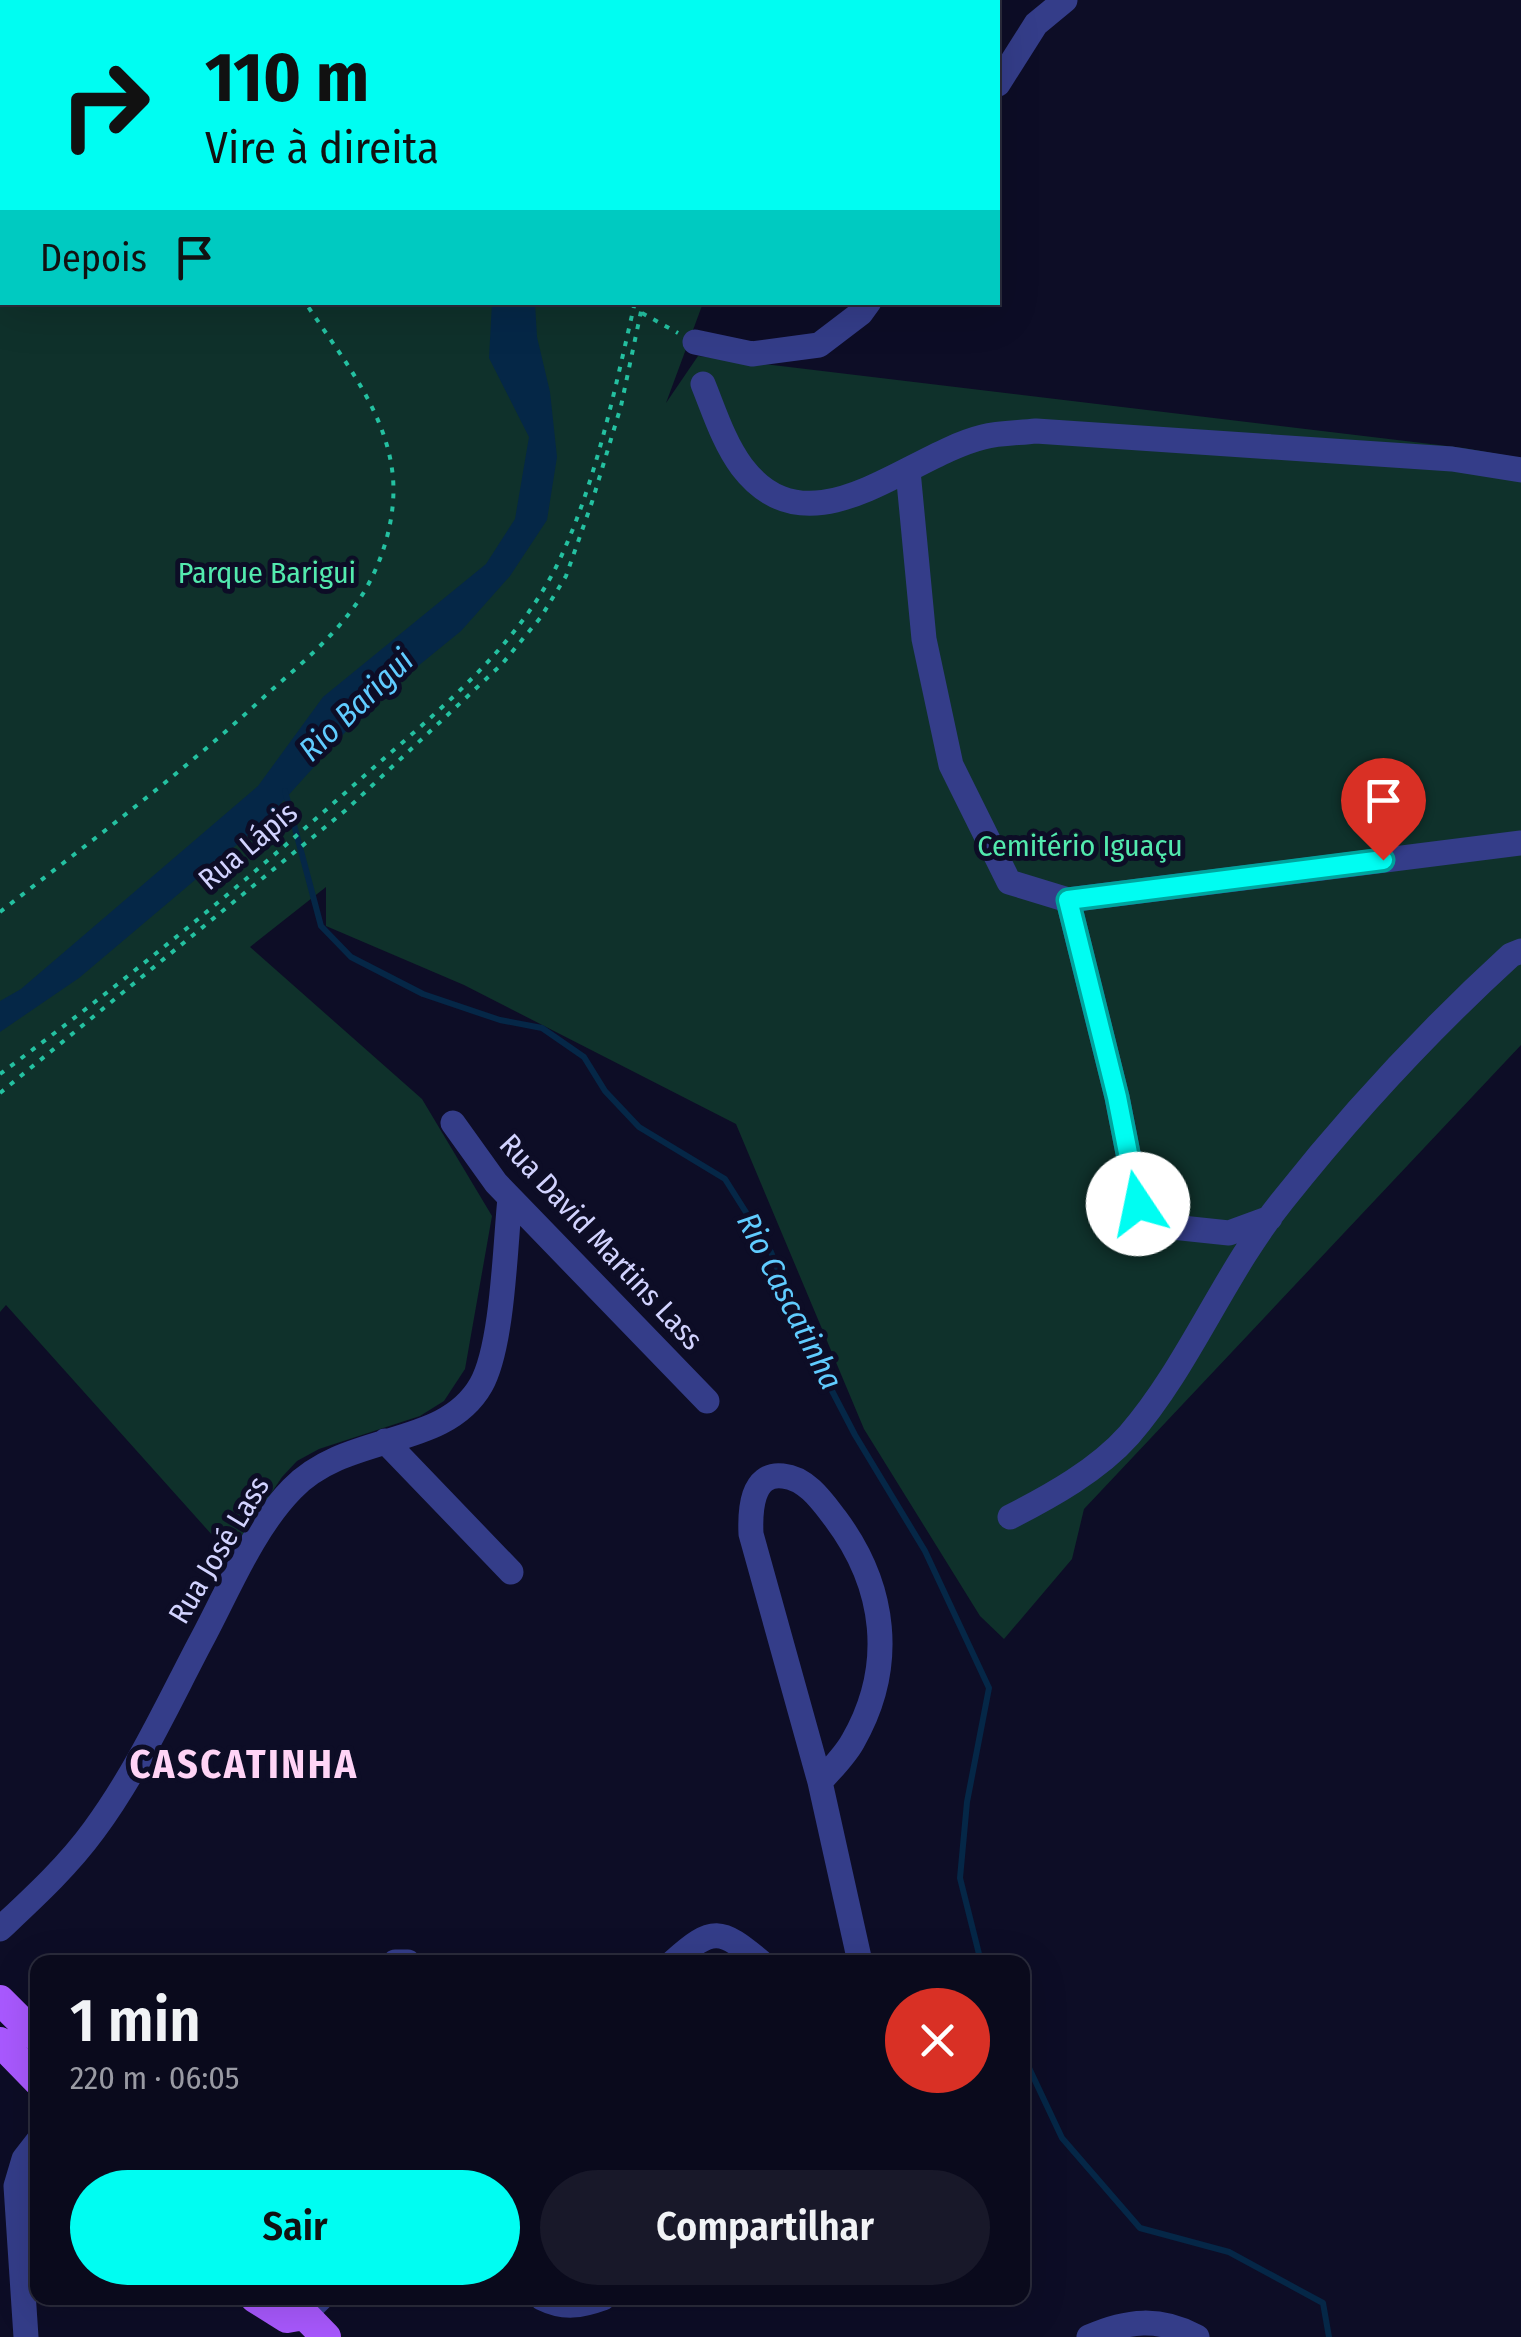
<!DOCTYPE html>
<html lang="pt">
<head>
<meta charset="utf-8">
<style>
  body { margin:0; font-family:"Fira Sans Condensed",sans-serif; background:#181829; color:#f1f3f6; height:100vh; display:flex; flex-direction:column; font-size:38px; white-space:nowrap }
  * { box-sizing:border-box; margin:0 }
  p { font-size:32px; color:#999aa3 }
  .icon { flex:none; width:55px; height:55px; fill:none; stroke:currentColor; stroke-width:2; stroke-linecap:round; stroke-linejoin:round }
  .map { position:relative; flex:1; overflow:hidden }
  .sheet { position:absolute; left:30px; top:1955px; width:1000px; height:350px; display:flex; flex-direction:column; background:#0a0a1c; border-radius:20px; box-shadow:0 10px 40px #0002,0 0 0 2px #2a2b3b }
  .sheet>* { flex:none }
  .top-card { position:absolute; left:0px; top:0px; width:1000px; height:305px; box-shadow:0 10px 40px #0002,0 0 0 2px #2a2b3b; background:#00fdf2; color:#111; overflow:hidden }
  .pin { position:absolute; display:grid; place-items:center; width:85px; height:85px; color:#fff; margin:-102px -42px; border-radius:50% 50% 50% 0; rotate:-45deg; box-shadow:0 0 10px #0007 }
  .pin .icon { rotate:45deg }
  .me { position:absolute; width:110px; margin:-55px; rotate:349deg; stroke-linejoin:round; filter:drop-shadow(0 0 8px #0008) }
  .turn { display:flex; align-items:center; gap:35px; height:210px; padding:0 40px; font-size:45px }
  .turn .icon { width:130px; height:130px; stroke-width:2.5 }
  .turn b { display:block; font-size:70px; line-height:85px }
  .then { display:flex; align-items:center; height:95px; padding:0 40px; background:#0003; gap:20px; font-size:38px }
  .round { display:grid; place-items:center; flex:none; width:105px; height:105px; border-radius:52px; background:#181829 }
  .headline { display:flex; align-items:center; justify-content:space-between; height:170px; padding:0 40px }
  h1 { font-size:60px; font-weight:600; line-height:75px }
  .button { display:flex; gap:20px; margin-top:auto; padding:20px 40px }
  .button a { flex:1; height:115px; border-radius:60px; background:#00fdf2; color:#111; font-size:40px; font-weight:600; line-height:115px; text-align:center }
  .button a+a { background:#181829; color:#f1f3f6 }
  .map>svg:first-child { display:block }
  .green { fill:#0f312b }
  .water { fill:#052747 }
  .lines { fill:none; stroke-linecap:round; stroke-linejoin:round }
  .stream { stroke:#052747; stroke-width:6 }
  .path { stroke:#24c1a1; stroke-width:4; stroke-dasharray:5 8; stroke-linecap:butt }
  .minor { stroke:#343d89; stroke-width:25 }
  .major { stroke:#a959ff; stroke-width:30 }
  .route-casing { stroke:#00a49d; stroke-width:25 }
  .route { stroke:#00fdf2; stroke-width:18 }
  .labels { text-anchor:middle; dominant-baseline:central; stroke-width:10; stroke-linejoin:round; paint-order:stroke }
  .park-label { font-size:30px; fill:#53eaae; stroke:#0d0d26 }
  .street-label { font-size:30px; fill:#d2d3ff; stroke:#0d0d26 }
  .water-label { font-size:32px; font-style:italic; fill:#60ccff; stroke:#0d0d26 }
  .district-label { font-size:40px; font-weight:bold; letter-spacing:2.5px; fill:#ffd4f6; stroke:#0d0d26 }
</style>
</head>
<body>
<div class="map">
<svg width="1521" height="2337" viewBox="0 0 1521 2337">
  <rect width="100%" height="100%" fill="#0d0d26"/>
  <path class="green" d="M 0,0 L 817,0 L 2,2 L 2,302 L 703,303 L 666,403 L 698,356 L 1464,448 L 1521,458 L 1521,1045 L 1084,1509 L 1072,1559 L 1004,1639 L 980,1616 L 864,1429 L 736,1124 L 464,985 L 326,926 L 326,887 L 250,947 L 422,1099 L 492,1216 L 465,1369 L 444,1401 L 420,1416 L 319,1449 L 297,1461 L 282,1477 L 230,1555 L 6,1305 L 0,1312 Z"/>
  <path class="water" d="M 492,303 L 535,303 L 537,337 L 550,392 L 557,457 L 547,520 L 510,576 L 461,631 L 369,706 L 266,820 L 79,978 L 0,1032 L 0,1001 L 21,989 L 258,786 L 323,697 L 486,564 L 515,519 L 529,437 L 489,358 Z"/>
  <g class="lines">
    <path class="stream" d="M 285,791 L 321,926 L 351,957 L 423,994 L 500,1020 L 542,1028 L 584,1057 L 605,1091 L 639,1127 L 725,1179 L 771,1252 L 804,1337 L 855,1435 L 925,1551 L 989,1688 L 967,1802 L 960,1878 L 981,1962
      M 1022,2053 L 1062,2138 L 1140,2228 L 1229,2252 L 1323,2303 L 1329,2337"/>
    <path class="path" d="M 226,2 L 228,0
      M 740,2 L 741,0
      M 761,2 L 763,0
      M 642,313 L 678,333
      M 0,912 C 90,842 181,774 265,696 C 294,670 327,643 351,611 C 380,574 399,517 392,469 C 383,406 339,354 305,302
      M 0,1074 C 126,981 248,880 364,776 C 438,711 524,643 564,550 C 598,474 616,384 635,302
      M 0,1093 L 346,810 L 502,664 L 541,617 L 566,576 L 592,502 L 621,406 L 643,302"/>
    <path class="minor" d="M 998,84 L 1036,24 L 1065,0
      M 695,342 L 752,354 L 819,345 L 861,313 L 869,302
      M 703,384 C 714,411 724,443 742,467 C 810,556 906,456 983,437 C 999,433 1019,433 1036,431 L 1452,459 L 1521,470
      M 908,471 L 924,639 L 951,765 L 1009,882 L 1068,900 L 1521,843
      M 1068,900 L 1117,1097 L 1138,1204 L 1151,1219 L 1172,1227 L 1229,1233 L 1270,1218
      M 453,1123 L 496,1183 L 707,1401
      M 385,1441 L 511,1572
      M 1010,1517 C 1051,1496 1098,1470 1129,1435 C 1189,1366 1224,1273 1283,1200 C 1352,1113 1429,1030 1511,955 L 1521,951
      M 820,1782 C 831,1769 845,1756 853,1741 C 896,1666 886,1586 835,1518 C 822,1501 806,1478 783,1476 C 751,1472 750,1512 751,1534 L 820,1782 L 860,1962
      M 0,1929 C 33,1898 67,1867 94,1830 C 136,1773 166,1708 199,1645 C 227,1594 251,1531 292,1489 C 348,1431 444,1450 481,1385 C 503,1346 505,1246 510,1198
      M 395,1962 L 408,1962
      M 673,1962 C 713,1926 720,1928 761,1962
      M 542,2298 C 564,2309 581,2306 603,2298
      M 304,2315 L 321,2298
      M 26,2337 L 16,2186 L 24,2159 L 38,2141
      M 1089,2337 C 1127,2320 1160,2317 1197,2337"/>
    <path class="major" d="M 0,2000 L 38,2038
      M 0,2042 L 38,2081
      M 255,2298 L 287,2318 L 304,2315
      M 290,2300 L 326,2337"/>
  </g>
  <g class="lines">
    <defs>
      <path id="route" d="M 1138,1204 L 1117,1097 L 1068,900 L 1383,860"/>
    </defs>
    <use href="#route" class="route-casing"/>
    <use href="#route" class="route"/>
  </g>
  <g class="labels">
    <g class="park-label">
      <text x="267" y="573">Parque Barigui</text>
      <text x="1080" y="846">Cemitério Iguaçu</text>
    </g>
    <g class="street-label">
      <text transform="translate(248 846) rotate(-40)">Rua Lápis</text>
      <text transform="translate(601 1242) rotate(47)">Rua David Martins Lass</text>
      <text transform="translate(219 1550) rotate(-59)">Rua José Lass</text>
    </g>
    <g class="water-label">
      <text transform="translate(356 705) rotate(-44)">Rio Barigui</text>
      <text transform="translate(790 1301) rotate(63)">Rio Cascatinha</text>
    </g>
    <g class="district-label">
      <text x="244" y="1765">CASCATINHA</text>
    </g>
  </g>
</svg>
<div class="pin" style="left:1383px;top:860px;background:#d93025"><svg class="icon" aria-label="arrive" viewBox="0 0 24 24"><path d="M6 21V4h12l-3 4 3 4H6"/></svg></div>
<svg class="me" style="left:1138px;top:1204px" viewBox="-20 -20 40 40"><circle r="19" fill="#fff"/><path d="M0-13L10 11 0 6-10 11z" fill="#00fdf2"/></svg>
<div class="top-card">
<div class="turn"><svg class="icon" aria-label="right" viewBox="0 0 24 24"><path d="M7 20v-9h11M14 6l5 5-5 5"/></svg><div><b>110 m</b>Vire à direita</div></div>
<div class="then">Depois<svg class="icon" aria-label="arrive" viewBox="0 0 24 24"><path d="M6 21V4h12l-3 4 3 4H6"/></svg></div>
</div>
<section class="sheet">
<div class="headline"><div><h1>1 min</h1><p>220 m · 06:05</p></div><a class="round" style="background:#d93025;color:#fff"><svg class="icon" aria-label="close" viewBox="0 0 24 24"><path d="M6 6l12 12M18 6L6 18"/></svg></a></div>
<div class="button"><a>Sair</a><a>Compartilhar</a></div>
</section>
</div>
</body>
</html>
